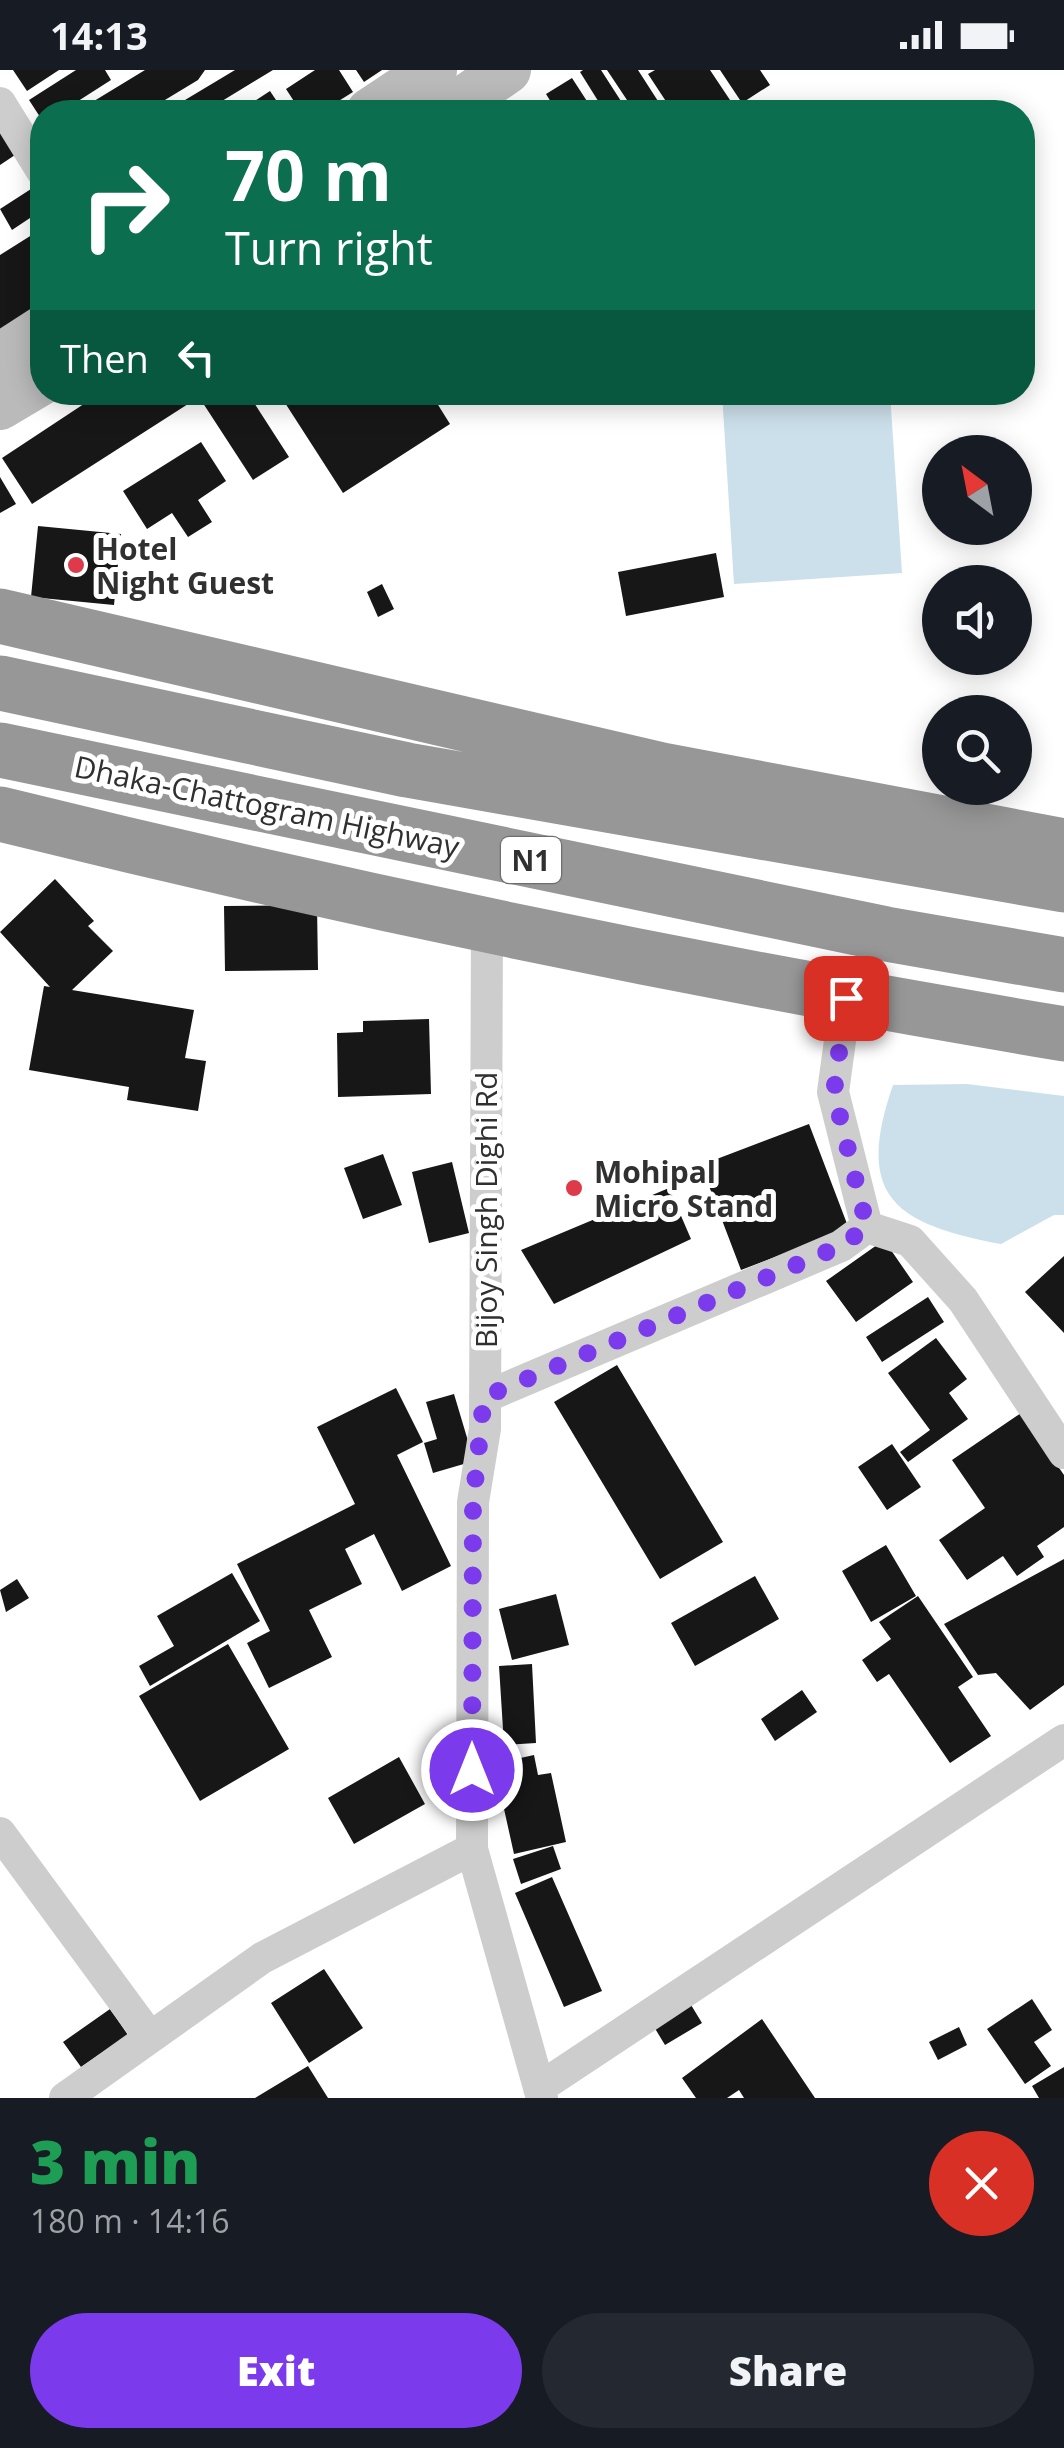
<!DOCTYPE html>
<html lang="en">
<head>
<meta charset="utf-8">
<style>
  body { margin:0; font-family:"Open Sans",sans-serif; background:#242831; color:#f1f3f6; height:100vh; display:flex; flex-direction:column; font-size:38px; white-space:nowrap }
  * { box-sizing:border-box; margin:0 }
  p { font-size:32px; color:#9ea1a6 }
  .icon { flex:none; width:55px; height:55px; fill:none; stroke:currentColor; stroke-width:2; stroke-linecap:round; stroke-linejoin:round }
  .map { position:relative; height:2028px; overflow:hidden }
  .side { display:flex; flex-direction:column; background:#171b24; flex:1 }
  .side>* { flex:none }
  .hud { position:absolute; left:30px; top:30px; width:1005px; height:305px; border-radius:40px; box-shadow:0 5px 25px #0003; background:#0b6e4f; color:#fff; overflow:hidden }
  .needle { width:65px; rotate:328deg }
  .buttons { position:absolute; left:922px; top:365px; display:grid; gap:20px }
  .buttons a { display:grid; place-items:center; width:110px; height:110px; border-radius:50%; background:#171b24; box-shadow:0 5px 25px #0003; font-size:50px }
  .pin { position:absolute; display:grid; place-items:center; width:85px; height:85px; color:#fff; margin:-42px; border-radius:20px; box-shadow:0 5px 15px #0006 }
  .me { position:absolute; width:110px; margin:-55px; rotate:0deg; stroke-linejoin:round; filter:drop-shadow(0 0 8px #0008) }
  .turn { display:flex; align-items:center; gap:35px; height:210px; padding:0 30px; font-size:45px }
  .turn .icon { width:130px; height:130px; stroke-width:2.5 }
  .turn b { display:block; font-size:70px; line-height:85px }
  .then { display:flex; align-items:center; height:95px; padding:0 30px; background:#0003; gap:20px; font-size:38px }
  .round { display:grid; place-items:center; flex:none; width:105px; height:105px; border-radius:52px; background:#242831 }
  .overview { display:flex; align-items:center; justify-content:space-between; height:170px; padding:0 30px }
  h1 { font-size:60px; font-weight:800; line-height:75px; color:#1e9e55 }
  .button { display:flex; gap:20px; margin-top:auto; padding:20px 30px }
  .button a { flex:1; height:115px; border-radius:60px; background:#7c3aed; color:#fff; font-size:40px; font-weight:800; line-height:115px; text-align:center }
  .button a+a { background:#242831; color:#f1f3f6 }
  .status { display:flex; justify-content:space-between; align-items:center; height:70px; padding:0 50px; background:#171b24; direction:ltr }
  .status svg { height:28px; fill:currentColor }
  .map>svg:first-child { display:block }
  .water { fill:#cce0eb }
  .building { fill:#171717 }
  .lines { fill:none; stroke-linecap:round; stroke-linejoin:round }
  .street { stroke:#cdcdcd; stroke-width:32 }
  .secondary { stroke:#bababa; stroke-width:48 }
  .highway { stroke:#979797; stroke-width:55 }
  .route { stroke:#7c3aed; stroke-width:18; stroke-dasharray:0 32.4 }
  .poi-dot { fill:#de3b4a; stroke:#fff; stroke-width:4 }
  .labels { text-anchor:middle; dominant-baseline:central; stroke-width:10; stroke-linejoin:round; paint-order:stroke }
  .shield { fill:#fff; stroke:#6e6e6e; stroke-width:2.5 }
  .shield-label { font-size:28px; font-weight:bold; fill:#303030 }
  .poi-label { font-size:30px; font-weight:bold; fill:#303030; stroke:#fff; text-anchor:start }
  .street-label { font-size:30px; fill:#303030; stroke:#fff }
</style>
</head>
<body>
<div class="status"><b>14:13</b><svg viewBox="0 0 49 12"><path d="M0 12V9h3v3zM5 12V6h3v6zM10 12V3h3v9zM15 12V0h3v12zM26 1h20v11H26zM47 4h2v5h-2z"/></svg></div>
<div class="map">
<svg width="1064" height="2028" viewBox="0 0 1064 2028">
  <rect width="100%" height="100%" fill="#fff"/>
  <path class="water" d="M 722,323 L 890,323 L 902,503 L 734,514 Z
    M 967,1014 L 1064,1026 L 1064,1145 L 1054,1145 L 1001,1174 C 895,1154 854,1127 893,1015 Z"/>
  <path class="building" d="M 13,0 L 59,0 L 27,21 Z
    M 76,0 L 105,0 L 111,10 L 61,42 L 42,42 L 42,50 L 29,30 Z
    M 145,0 L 205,0 L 198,10 L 145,42 L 76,42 Z
    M 235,0 L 273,0 L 204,42 L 165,42 Z
    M 315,0 L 339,0 L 353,22 L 321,42 L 301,42 L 286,19 Z
    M 356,0 L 382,0 L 364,12 Z
    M 583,0 L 601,0 L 628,42 L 605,42 L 580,2 Z
    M 607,0 L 638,0 L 665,42 L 635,42 Z
    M 655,0 L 710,0 L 738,42 L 673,42 L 648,4 Z
    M 720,0 L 760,0 L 770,15 L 742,33 Z
    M 572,8 L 594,42 L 557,42 L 546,24 Z
    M 270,21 L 284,42 L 238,42 Z
    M 0,54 L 18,83 L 0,95 Z
    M 31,119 L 42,140 L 12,160 L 0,139 Z
    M 35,163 L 42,176 L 42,252 L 0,264 L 0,185 Z
    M 102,322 L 247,322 L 289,387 L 253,410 L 199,327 L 32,434 L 2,388 Z
    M 278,322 L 430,322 L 450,354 L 343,423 Z
    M 201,372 L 226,411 L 198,430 L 212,452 L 188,467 L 172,443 L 147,459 L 123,421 Z
    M 0,407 L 16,434 L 0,443 Z
    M 38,456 L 121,464 L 114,535 L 31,527 Z
    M 716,483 L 724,527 L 626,546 L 618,502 Z
    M 382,514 L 394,539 L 378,547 L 367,522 Z
    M 55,809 L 94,851 L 88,856 L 113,881 L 72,920 L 194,940 L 185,988 L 206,991 L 198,1041 L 127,1030 L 129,1017 L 29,1000 L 44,916 L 50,917 L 0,862 Z
    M 317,835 L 318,900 L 225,901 L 224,836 Z
    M 429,949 L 431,1024 L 338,1027 L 337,963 L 363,962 L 363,951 Z
    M 809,1054 L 849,1159 L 741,1200 L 701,1095 Z
    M 383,1084 L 402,1135 L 363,1149 L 344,1098 Z
    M 452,1092 L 469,1163 L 429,1173 L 412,1102 Z
    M 669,1118 L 691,1169 L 554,1234 L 521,1180 Z
    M 884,1170 L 913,1212 L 856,1252 L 826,1211 Z
    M 1064,1186 L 1064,1263 L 1025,1222 Z
    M 928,1227 L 944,1252 L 882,1292 L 866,1267 Z
    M 936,1268 L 967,1309 L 949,1323 L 968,1349 L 908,1392 L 900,1382 L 930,1360 L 888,1303 Z
    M 617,1295 L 723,1472 L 660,1509 L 554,1332 Z
    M 396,1318 L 423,1372 L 397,1385 L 451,1496 L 402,1521 L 374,1464 L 345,1479 L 362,1514 L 309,1540 L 332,1587 L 269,1618 L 247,1573 L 270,1561 L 237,1494 L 355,1434 L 317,1357 Z
    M 454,1324 L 474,1391 L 433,1403 L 424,1373 L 437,1369 L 426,1332 Z
    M 1021,1343 L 1064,1405 L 1064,1457 L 1037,1476 L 1044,1487 L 1017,1506 L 1003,1486 L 967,1510 L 939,1470 L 985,1438 L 952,1390 Z
    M 892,1374 L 921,1417 L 887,1440 L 858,1397 Z
    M 886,1475 L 916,1526 L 871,1552 L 842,1501 Z
    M 1064,1489 L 1064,1615 L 1030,1640 L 996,1603 L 978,1605 L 944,1554 Z
    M 232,1503 L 260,1551 L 150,1616 L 139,1596 L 174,1576 L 157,1546 Z
    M 755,1506 L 779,1549 L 695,1596 L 671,1553 Z
    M 17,1509 L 29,1528 L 6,1542 L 0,1520 Z
    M 556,1524 L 569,1575 L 512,1590 L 499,1539 Z
    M 918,1526 L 973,1607 L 958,1617 L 991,1666 L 950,1693 L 889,1604 L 877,1612 L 862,1590 L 891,1569 L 879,1552 Z
    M 228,1574 L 289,1679 L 200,1731 L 139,1626 Z
    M 532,1594 L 536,1673 L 504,1675 L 499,1596 Z
    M 802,1620 L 817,1642 L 775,1671 L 761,1649 Z
    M 534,1685 L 538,1705 L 551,1703 L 566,1772 L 514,1784 L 494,1694 Z
    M 399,1687 L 425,1734 L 354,1774 L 328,1728 Z
    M 553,1776 L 561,1799 L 521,1814 L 513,1789 Z
    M 552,1807 L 602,1921 L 564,1937 L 515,1823 Z
    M 324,1899 L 363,1958 L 309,1993 L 271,1933 Z
    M 682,1920 L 702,1953 L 665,1975 L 645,1942 Z
    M 1032,1929 L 1052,1960 L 1034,1972 L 1051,1996 L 1025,2014 L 987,1959 Z
    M 110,1939 L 128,1965 L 81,1997 L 63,1972 Z
    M 762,1949 L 815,2028 L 744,2028 L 739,2020 L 727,2028 L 696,2028 L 682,2008 Z
    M 959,1957 L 967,1975 L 938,1990 L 929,1972 Z
    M 308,1996 L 328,2028 L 255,2028 Z
    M 1064,1997 L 1064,2028 L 1039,2028 L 1032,2016 Z"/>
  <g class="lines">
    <path class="street" d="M 0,33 L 42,101
      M 487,856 L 485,1359 L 473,1432 L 472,1779 L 542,2028
      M 867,1157 L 910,1171 L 963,1230 L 1064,1383
      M 485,1327 L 841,1176 L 867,1157 L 833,1022 L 846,927
      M 0,1763 L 150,1967
      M 539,2018 L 1064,1670
      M 65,2028 L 262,1888 L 472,1779"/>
    <path class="secondary" d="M 370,42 L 433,0
      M 446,42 L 507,0
      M 0,287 L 42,260
      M 0,336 L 42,311"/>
    <path class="highway" d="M 0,546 L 662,700 L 1064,776
      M 0,613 L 407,700 L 1064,815
      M 0,680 L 886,864 L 1064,895
      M 0,744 C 352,831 707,904 1064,964"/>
  </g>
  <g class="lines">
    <path class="route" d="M 472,1700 L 473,1432 L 484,1327 L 841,1176 L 867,1157 L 834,1022 L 846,928"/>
  </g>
  <g class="poi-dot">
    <circle cx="76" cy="495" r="10"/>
    <circle cx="574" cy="1118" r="10"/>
  </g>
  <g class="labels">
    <rect class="shield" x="501" y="767" width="60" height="46" rx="8"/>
    <g class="shield-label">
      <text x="531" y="790">N1</text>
    </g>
    <g class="poi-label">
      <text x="96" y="478">Hotel<tspan x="96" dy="34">Night Guest</tspan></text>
      <text x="594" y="1101">Mohipal<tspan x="594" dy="34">Micro Stand</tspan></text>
    </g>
    <g class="street-label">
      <text transform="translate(267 736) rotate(12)">Dhaka-Chattogram Highway</text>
      <text transform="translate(485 1140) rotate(-90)">Bijoy Singh Dighi Rd</text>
    </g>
  </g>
</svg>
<div class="buttons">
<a><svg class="needle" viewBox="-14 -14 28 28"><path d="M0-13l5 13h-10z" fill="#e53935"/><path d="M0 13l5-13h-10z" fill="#9ea1a6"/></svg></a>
<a><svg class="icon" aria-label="sound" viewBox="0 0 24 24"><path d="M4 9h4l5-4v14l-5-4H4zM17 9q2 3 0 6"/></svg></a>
<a><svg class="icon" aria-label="search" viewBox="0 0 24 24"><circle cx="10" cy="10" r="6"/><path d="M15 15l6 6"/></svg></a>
</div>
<div class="pin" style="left:846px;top:928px;background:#d93025"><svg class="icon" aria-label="arrive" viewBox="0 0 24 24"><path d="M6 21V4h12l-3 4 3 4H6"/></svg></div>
<svg class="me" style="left:472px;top:1700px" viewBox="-20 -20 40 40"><circle r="17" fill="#7c3aed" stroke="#fff" stroke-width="3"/><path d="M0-11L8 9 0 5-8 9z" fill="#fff"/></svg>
<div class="hud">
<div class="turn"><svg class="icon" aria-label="right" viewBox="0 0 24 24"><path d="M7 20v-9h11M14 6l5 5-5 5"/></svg><div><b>70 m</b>Turn right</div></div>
<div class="then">Then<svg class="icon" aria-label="left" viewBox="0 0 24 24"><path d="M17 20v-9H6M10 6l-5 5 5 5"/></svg></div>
</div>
</div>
<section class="side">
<div class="overview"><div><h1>3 min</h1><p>180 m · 14:16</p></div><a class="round" style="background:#d93025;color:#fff"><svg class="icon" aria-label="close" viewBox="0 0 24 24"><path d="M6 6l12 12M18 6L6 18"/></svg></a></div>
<div class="button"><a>Exit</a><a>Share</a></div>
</section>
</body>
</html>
